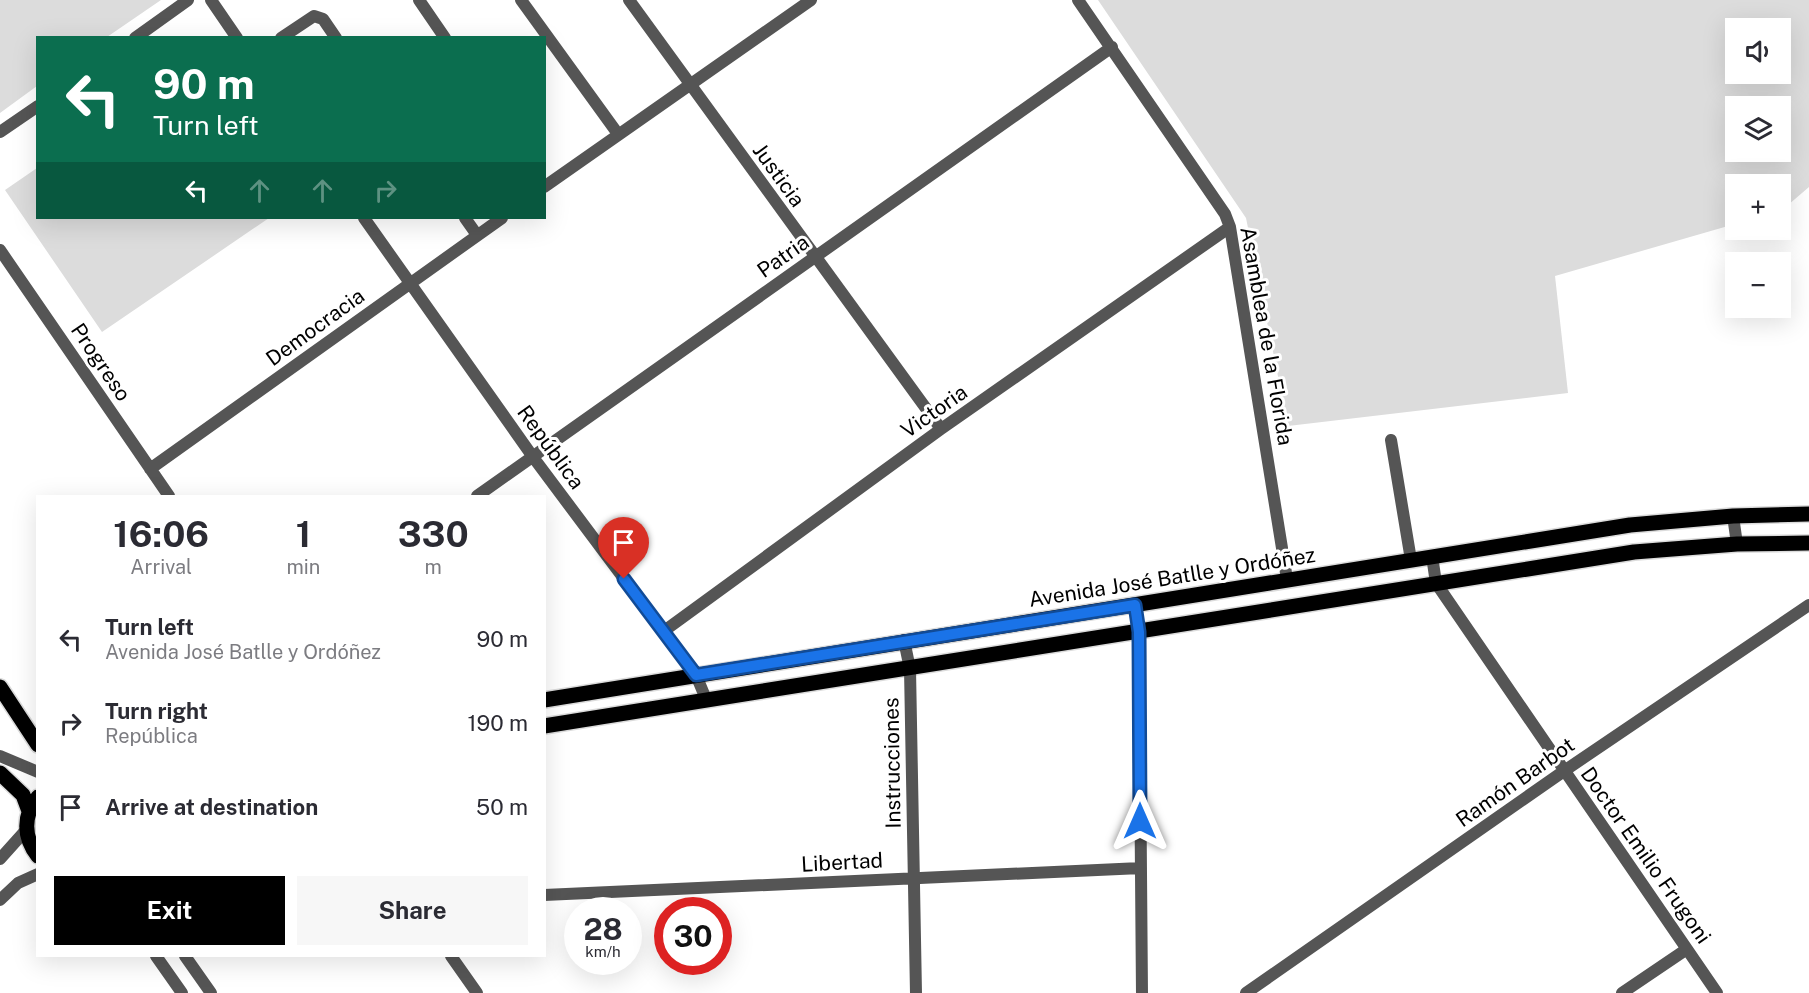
<!DOCTYPE html>
<html lang="en">
<head>
<meta charset="utf-8">
<style>
  body { margin:0; font-family:"Public Sans",sans-serif; background:#f7f7f7; color:#2b2b33; height:100vh; display:flex; flex-direction:column; font-size:22px; white-space:nowrap }
  * { box-sizing:border-box; margin:0 }
  p { font-size:20px; color:#7c7c81 }
  .icon { flex:none; width:33px; height:33px; fill:none; stroke:currentColor; stroke-width:2; stroke-linecap:round; stroke-linejoin:round }
  .map { position:relative; flex:1; overflow:hidden }
  .panel { position:absolute; left:36px; top:495px; width:510px; height:462px; display:flex; flex-direction:column; background:#fff; border-radius:0px; box-shadow:0 6px 24px #0002 }
  .panel>* { flex:none }
  .guide { position:absolute; left:36px; top:36px; width:510px; height:183px; border-radius:0px; box-shadow:0 6px 24px #0002; background:#0b6e4f; color:#fff; overflow:hidden }
  .fabs { position:absolute; left:1725px; top:18px; display:grid; gap:12px }
  .fabs a { display:grid; place-items:center; width:66px; height:66px; border-radius:0px; background:#fff; box-shadow:0 6px 24px #0002; font-size:30px }
  .speed { position:absolute; left:564px; top:897px; display:flex; gap:12px; font-size:30px; font-weight:700; text-align:center }
  .speed>* { display:grid; place-content:center; width:78px; height:78px; border-radius:50%; background:#fff; box-shadow:0 6px 24px #0002; line-height:1 }
  .speed small { font-size:15px; font-weight:400 }
  .speed .limit { border:9px solid #d22; background:#fff; color:#111 }
  .pin { position:absolute; display:grid; place-items:center; width:51px; height:51px; color:#fff; margin:-62px -26px; border-radius:50% 50% 50% 0; rotate:-45deg; box-shadow:0 0 6px #0007 }
  .pin .icon { rotate:45deg }
  .me { position:absolute; width:66px; margin:-33px; rotate:0deg; stroke-linejoin:round; filter:drop-shadow(0 0 4px #0008) }
  .turn { display:flex; align-items:center; gap:21px; height:126px; padding:0 18px; font-size:27px }
  .turn .icon { width:78px; height:78px; stroke-width:2.5 }
  .turn b { display:block; font-size:42px; line-height:51px }
  .lanes { display:flex; align-items:center; height:57px; padding:0 18px; background:#0003; justify-content:center; gap:30px; direction:ltr }
  .lanes .off { opacity:.35 }
  .eta { display:flex; justify-content:space-evenly; align-items:center; height:102px; text-align:center }
  .eta b { font-size:36px; font-weight:700; line-height:42px }
  .primary-button { display:flex; gap:12px; margin-top:auto; padding:12px 18px }
  .primary-button a { flex:1; height:69px; border-radius:0px; background:#000; color:#fff; font-size:24px; font-weight:700; line-height:69px; text-align:center }
  .primary-button a+a { background:#f7f7f7; color:#2b2b33 }
  ul { padding:0; list-style:none }
  li { display:flex; align-items:center; gap:18px; height:84px; padding:0 18px }
  li div { flex:1 }
  li b { display:block; font-size:22px }
  li em { font-style:normal }
  .map>svg:first-child { display:block }
  .green { fill:#dcdcdc; fill-rule:evenodd }
  .lines { fill:none; stroke-linecap:round; stroke-linejoin:round }
  .primary-casing { stroke:#dbdbdb; stroke-width:18 }
  .minor { stroke:#555; stroke-width:12 }
  .tertiary { stroke:#555; stroke-width:12 }
  .primary { stroke:#000; stroke-width:15 }
  .route-casing { stroke:#114b97; stroke-width:15 }
  .route { stroke:#1a73e8; stroke-width:10 }
  .labels { text-anchor:middle; dominant-baseline:central; stroke-width:6; stroke-linejoin:round; paint-order:stroke }
  .street-label { font-size:21px; fill:#000; stroke:#fff }
</style>
</head>
<body>
<div class="map">
<svg width="1809" height="993" viewBox="0 0 1809 993">
  <rect width="100%" height="100%" fill="#fff"/>
  <path class="green" d="M 0,0 L 161,0 L 107,37 L 38,38 L 37,86 L 0,113 Z
    M 1098,0 L 1809,0 L 1809,187 L 1781,211 L 1780,184 L 1736,184 L 1735,224 L 1555,276 L 1568,393 L 1288,426 L 1246,218 ZM 1736,28 L 1780,28 L 1780,74 L 1736,74 ZM 1736,106 L 1780,106 L 1780,152 L 1736,152 Z
    M 37,168 L 38,218 L 269,218 L 102,332 L 5,190 Z"/>
  <g class="lines">
    <defs>
      <path id="primary" d="M 0,687 L 38,745
        M 544,700 L 1630,525 L 1733,516 L 1809,514
        M 544,726 L 1634,552 L 1737,544 L 1809,543
        M 0,773 L 23,795 L 29,811
        M 38,797 C 23,815 23,837 38,856"/>
    </defs>
    <use href="#primary" class="primary-casing"/>
    <path class="minor" d="M 211,0 L 237,38
      M 419,0 L 445,38
      M 521,0 L 618,134
      M 629,0 L 941,429
      M 1078,0 L 1225,214 L 1230,227 L 1287,579
      M 281,38 L 314,16 L 323,19 L 336,38
      M 544,187 L 811,0
      M 364,218 L 533,457 L 696,675 L 706,699
      M 465,218 L 477,235
      M 0,250 L 169,496
      M 1391,440 L 1411,560
      M 150,469 L 502,218
      M 477,496 L 1112,47
      M 1733,516 L 1737,544
      M 1432,556 L 1436,583 L 1717,993
      M 1135,605 L 1139,632 L 1142,993
      M 664,631 L 941,429 L 1230,227
      M 904,640 L 910,669 L 916,993
      M 544,895 L 1141,868
      M 451,956 L 477,993
      M 1246,993 L 1564,771 L 1809,605
      M 1622,993 L 1687,949"/>
    <path class="tertiary" d="M 135,38 L 188,0
      M 0,132 L 38,106
      M 0,756 L 38,772
      M 0,859 L 26,830
      M 0,900 L 18,883 L 38,874
      M 156,956 L 182,993
      M 185,956 L 211,993"/>
    <use href="#primary" class="primary"/>
  </g>
  <g class="lines">
    <defs>
      <path id="route" d="M 624,579 L 696,675 L 1135,605 L 1139,632 L 1140,821"/>
    </defs>
    <use href="#route" class="route-casing"/>
    <use href="#route" class="route"/>
  </g>
  <g class="labels">
    <g class="street-label">
      <text transform="translate(779 175) rotate(54)">Justicia</text>
      <text transform="translate(783 256) rotate(-35)">Patria</text>
      <text transform="translate(315 327) rotate(-36)">Democracia</text>
      <text transform="translate(1267 336) rotate(80)">Asamblea de la Florida</text>
      <text transform="translate(101 362) rotate(56)">Progreso</text>
      <text transform="translate(934 411) rotate(-35)">Victoria</text>
      <text transform="translate(551 447) rotate(54)">República</text>
      <text transform="translate(1172 577) rotate(-9)">Avenida José Batlle y Ordóñez</text>
      <text transform="translate(892 763) rotate(-91)">Instrucciones</text>
      <text transform="translate(1515 782) rotate(-35)">Ramón Barbot</text>
      <text transform="translate(1646 855) rotate(55)">Doctor Emilio Frugoni</text>
      <text transform="translate(842 862) rotate(-3)">Libertad</text>
    </g>
  </g>
</svg>
<div class="fabs">
<a><svg class="icon" aria-label="sound" viewBox="0 0 24 24"><path d="M4 9h4l5-4v14l-5-4H4zM17 9q2 3 0 6"/></svg></a>
<a><svg class="icon" aria-label="layers" viewBox="0 0 24 24"><path d="M12 4l9 5-9 5-9-5zM3 14l9 5 9-5"/></svg></a>
<a>+</a>
<a>−</a>
</div>
<div class="speed"><div>28<small>km/h</small></div><div class="limit">30</div></div>
<div class="pin" style="left:624px;top:579px;background:#d93025"><svg class="icon" aria-label="arrive" viewBox="0 0 24 24"><path d="M6 21V4h12l-3 4 3 4H6"/></svg></div>
<svg class="me" style="left:1140px;top:821px" viewBox="-20 -20 40 40"><path d="M0-17L14 15 0 8-14 15z" fill="#1a73e8" stroke="#fff" stroke-width="4"/></svg>
<div class="guide">
<div class="turn"><svg class="icon" aria-label="left" viewBox="0 0 24 24"><path d="M17 20v-9H6M10 6l-5 5 5 5"/></svg><div><b>90 m</b>Turn left</div></div>
<div class="lanes"><svg class="icon" aria-label="left" viewBox="0 0 24 24"><path d="M17 20v-9H6M10 6l-5 5 5 5"/></svg><svg class="icon off" aria-label="ahead" viewBox="0 0 24 24"><path d="M12 20V5M6 11l6-6 6 6"/></svg><svg class="icon off" aria-label="ahead" viewBox="0 0 24 24"><path d="M12 20V5M6 11l6-6 6 6"/></svg><svg class="icon off" aria-label="right" viewBox="0 0 24 24"><path d="M7 20v-9h11M14 6l5 5-5 5"/></svg></div>
</div>
<section class="panel">
<div class="eta">
<div><b>16:06</b><p>Arrival</p></div>
<div><b>1</b><p>min</p></div>
<div><b>330</b><p>m</p></div>
</div>
<ul>
<li><svg class="icon" aria-label="left" viewBox="0 0 24 24"><path d="M17 20v-9H6M10 6l-5 5 5 5"/></svg><div><b>Turn left</b><p>Avenida José Batlle y Ordóñez</p></div><em>90 m</em></li>
<li><svg class="icon" aria-label="right" viewBox="0 0 24 24"><path d="M7 20v-9h11M14 6l5 5-5 5"/></svg><div><b>Turn right</b><p>República</p></div><em>190 m</em></li>
<li><svg class="icon" aria-label="arrive" viewBox="0 0 24 24"><path d="M6 21V4h12l-3 4 3 4H6"/></svg><div><b>Arrive at destination</b></div><em>50 m</em></li>
</ul>
<div class="primary-button"><a>Exit</a><a>Share</a></div>
</section>
</div>
</body>
</html>
